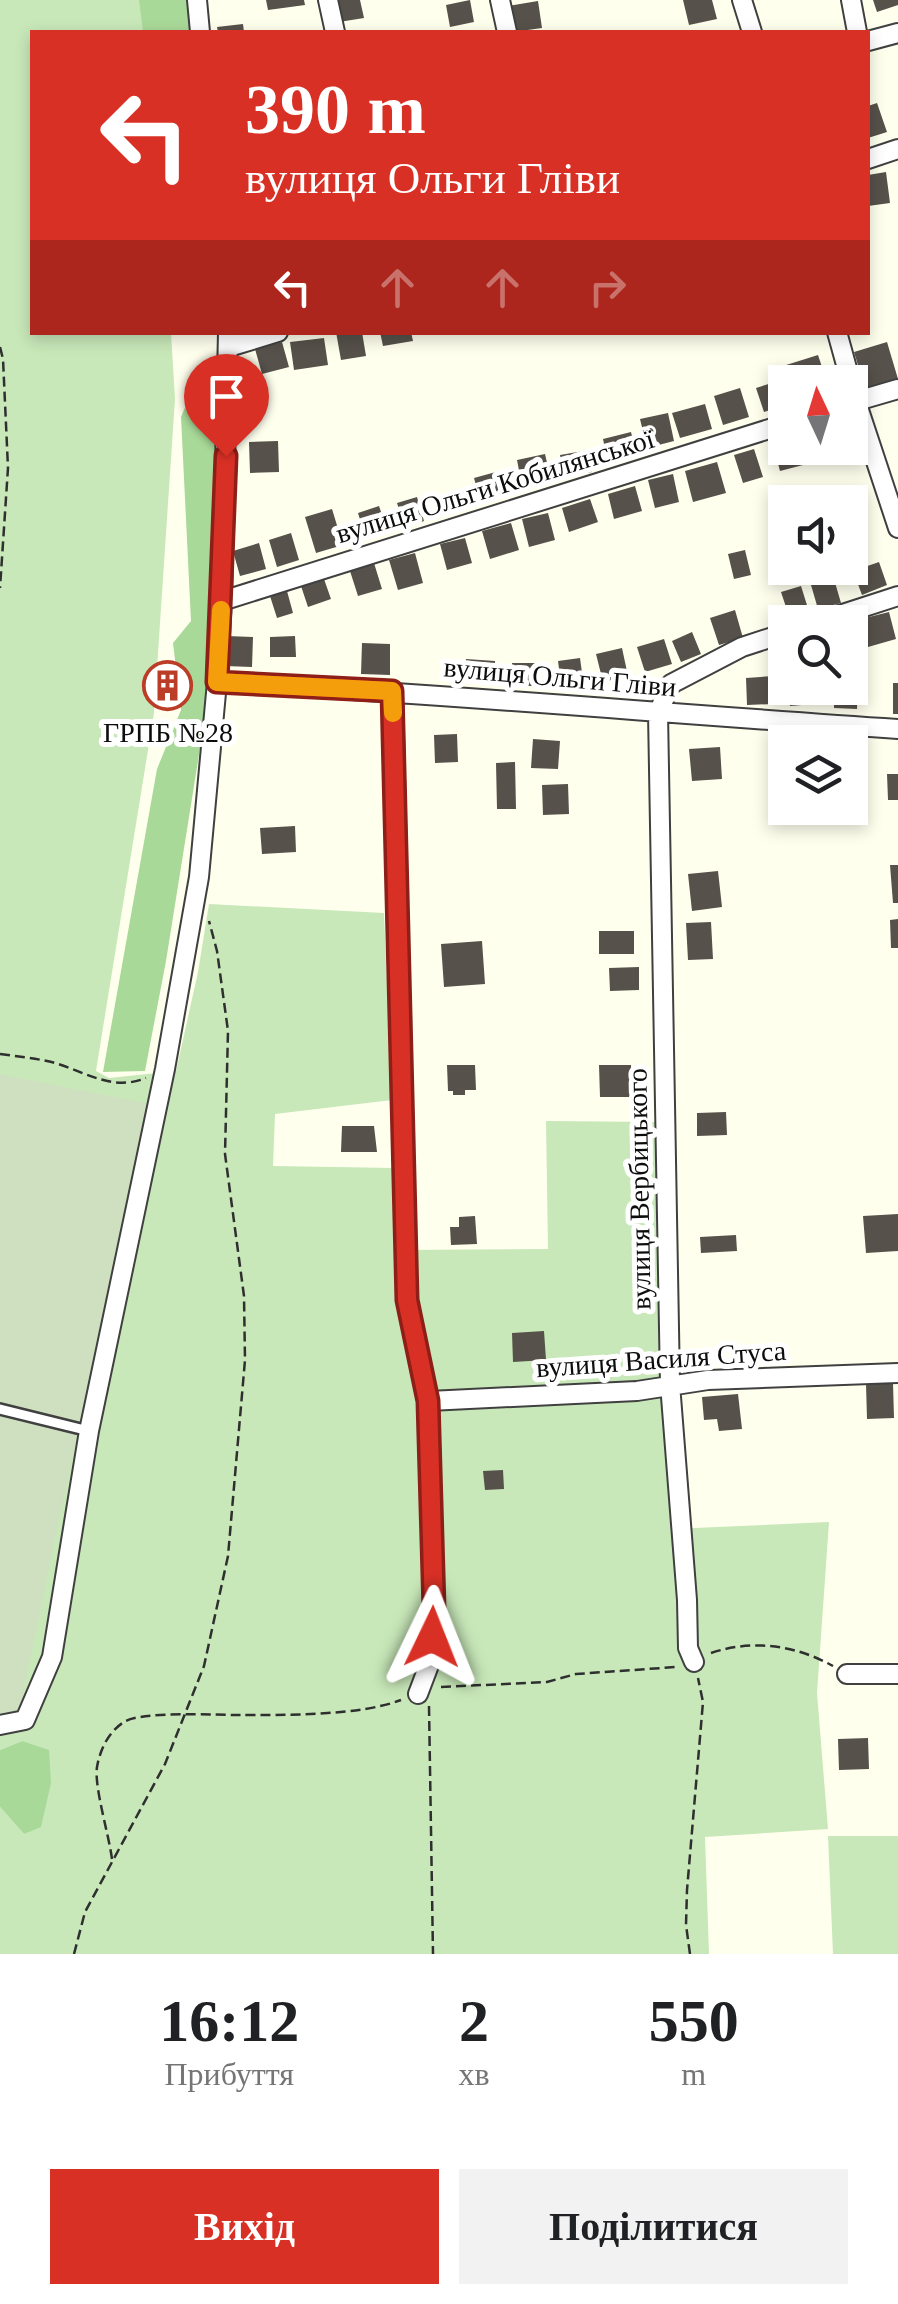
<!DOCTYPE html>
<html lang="uk">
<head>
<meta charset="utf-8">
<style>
  body { margin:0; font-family:"Times New Roman",serif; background:#f2f2f2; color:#202124; height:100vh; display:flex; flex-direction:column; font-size:38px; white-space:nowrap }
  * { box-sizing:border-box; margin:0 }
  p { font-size:32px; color:#757577 }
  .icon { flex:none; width:55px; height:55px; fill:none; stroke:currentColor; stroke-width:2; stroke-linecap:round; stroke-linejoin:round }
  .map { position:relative; height:1954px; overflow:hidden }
  .drawer { display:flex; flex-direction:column; background:#fff; flex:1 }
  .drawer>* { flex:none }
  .guide { position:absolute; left:30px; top:30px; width:840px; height:305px; border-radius:0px; box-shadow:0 5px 15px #0003; background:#d93025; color:#fff; overflow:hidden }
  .needle { width:65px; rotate:356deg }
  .tools { position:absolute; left:768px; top:365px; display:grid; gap:20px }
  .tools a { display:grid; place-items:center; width:100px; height:100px; border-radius:0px; background:#fff; box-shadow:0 5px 15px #0003; font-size:50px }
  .pin { position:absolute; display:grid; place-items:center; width:85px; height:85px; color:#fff; margin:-102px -42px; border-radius:50% 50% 50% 0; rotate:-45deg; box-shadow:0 0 10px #0007 }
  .pin .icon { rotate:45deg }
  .me { position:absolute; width:110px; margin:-55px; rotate:2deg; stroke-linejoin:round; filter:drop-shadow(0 0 8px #0008) }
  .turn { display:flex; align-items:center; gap:35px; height:210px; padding:0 50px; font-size:45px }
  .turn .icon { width:130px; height:130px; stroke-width:2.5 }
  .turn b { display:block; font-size:70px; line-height:85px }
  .lanes { display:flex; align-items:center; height:95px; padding:0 50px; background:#0003; justify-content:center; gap:50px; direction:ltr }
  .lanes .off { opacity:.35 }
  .eta { display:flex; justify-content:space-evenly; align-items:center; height:170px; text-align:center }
  .eta b { font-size:60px; font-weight:700; line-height:70px }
  .action { display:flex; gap:20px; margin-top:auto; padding:20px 50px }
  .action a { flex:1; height:115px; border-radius:0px; background:#d93025; color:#fff; font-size:40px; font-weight:700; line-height:115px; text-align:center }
  .action a+a { background:#f2f2f2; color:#202124 }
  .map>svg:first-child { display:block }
  .green { fill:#c8e8b9 }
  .forest { fill:#a9d998 }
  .cemetery { fill:#cfe0c0 }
  .building { fill:#56514a }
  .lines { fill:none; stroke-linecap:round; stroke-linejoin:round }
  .lane-casing { stroke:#404040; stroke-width:14 }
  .street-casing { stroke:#404040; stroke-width:22 }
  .path { stroke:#2f2f2f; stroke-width:2.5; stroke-dasharray:10 5; stroke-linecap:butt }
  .lane { stroke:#fff; stroke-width:9 }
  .street { stroke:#fff; stroke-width:18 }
  .route-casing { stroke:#8d1f18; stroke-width:25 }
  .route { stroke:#d93025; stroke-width:18 }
  .slow { stroke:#f59e0b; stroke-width:18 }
  .labels { text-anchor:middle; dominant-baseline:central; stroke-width:10; stroke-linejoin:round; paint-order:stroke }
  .street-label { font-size:28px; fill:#0d0d0d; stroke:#fff }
  .poi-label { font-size:28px; fill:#0d0d0d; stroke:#fff }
</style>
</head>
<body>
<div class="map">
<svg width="898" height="1954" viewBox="0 0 898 1954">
  <rect width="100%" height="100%" fill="#ffe"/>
  <path class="green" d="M 0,0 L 149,0 L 151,32 L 32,32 L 32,332 L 171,333 L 175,399 L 154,713 L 96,1071 L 109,1078 L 176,1071 L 198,972 L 209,904 L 384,913 L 392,1100 L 275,1114 L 273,1166 L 394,1168 L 399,1250 L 548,1249 L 546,1121 L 658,1122 L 671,1529 L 829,1522 L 817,1693 L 828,1829 L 705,1837 L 709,1954 L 0,1954 L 0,1807 L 24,1834 L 22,1741 L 0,1750 Z
    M 828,1836 L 898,1836 L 898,1954 L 833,1954 Z"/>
  <path class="forest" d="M 139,0 L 189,0 L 192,32 L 143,32 Z
    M 186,405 L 220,412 L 217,642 L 166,961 L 145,1071 L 103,1072 L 157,769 L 181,710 L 173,643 L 191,621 L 181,417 Z
    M 22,1741 L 49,1750 L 51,1783 L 41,1827 L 24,1834 L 0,1807 L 0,1750 Z"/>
  <path class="cemetery" d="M 0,1074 L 146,1103 L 20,1708 L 0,1718 Z"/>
  <path class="building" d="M 266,0 L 304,0 L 305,5 L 268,10 Z
    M 335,0 L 360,0 L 364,18 L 339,22 Z
    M 470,0 L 474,22 L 450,27 L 446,5 Z
    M 683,0 L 712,0 L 717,19 L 689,25 Z
    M 873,0 L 898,0 L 898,5 L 877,12 Z
    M 538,1 L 542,28 L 513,32 L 508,6 Z
    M 243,24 L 244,32 L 218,32 L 217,27 Z
    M 877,103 L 887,132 L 868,138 L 868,106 Z
    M 886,172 L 890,203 L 868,206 L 868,175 Z
    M 336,332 L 362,332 L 366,356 L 341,360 Z
    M 380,332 L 411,332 L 413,341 L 383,346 Z
    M 324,338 L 328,365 L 294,370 L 290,342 Z
    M 282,342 L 289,367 L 262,374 L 255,349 Z
    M 887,342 L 898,379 L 865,388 L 854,352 Z
    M 818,355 L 827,382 L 789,382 L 783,366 Z
    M 775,382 L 783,406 L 764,412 L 756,388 Z
    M 740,388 L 749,417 L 723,425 L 714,396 Z
    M 705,404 L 712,429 L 680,438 L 672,413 Z
    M 668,413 L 674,441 L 647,448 L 640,419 Z
    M 631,432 L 637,457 L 608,463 L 603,439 Z
    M 785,437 L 785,448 L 798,448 L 803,465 L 780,471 L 772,441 Z
    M 278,441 L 279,472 L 250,473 L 249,442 Z
    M 820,448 L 845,448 L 847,454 L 824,461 Z
    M 754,449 L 763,477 L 743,483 L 734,455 Z
    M 589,450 L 592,472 L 564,477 L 560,455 Z
    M 545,454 L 551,480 L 522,486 L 517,460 Z
    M 717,462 L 726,493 L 693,502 L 685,471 Z
    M 503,470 L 510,492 L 480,500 L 474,478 Z
    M 673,474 L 679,502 L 655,508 L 648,480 Z
    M 635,486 L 642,511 L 614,519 L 608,494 Z
    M 417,497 L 424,521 L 405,528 L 397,503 Z
    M 590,499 L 598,522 L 569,532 L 562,508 Z
    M 379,506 L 388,532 L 366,539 L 358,513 Z
    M 332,509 L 343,545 L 316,553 L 305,517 Z
    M 548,513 L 555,540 L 529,547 L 522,519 Z
    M 511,523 L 519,550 L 490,559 L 482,531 Z
    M 291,533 L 299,560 L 277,567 L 269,540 Z
    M 465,538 L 472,563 L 447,570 L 440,544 Z
    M 259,543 L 266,569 L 240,576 L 233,551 Z
    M 745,550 L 751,575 L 734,579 L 728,554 Z
    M 415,553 L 423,583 L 398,590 L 389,560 Z
    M 879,562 L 887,585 L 862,595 L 853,571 Z
    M 374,563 L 382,589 L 358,596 L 350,571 Z
    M 324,579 L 331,599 L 308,607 L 301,586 Z
    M 834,579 L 841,603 L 818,609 L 811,585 Z
    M 801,586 L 811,618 L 791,622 L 781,592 Z
    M 287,591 L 293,613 L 277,618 L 270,596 Z
    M 735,610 L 743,638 L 719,645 L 710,618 Z
    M 889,612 L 896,639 L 868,647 L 861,619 Z
    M 692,632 L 701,654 L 681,662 L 672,641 Z
    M 226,636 L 253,637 L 252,667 L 225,666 Z
    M 295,636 L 296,657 L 270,657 L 270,637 Z
    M 664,639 L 672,664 L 645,672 L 637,647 Z
    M 362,643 L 390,644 L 390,675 L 361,674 Z
    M 622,648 L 628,676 L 603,682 L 596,654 Z
    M 580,658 L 583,680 L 561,684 L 558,661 Z
    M 466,659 L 495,661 L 494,684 L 464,682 Z
    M 512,663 L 536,663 L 536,686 L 513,686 Z
    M 773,676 L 774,704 L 747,705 L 746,678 Z
    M 850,680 L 858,680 L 857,709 L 834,708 L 834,688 L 850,688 Z
    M 893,683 L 898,683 L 898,714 L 893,714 Z
    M 789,688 L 812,688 L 813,704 L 790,706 Z
    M 457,734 L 458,762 L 435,763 L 434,735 Z
    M 533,739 L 560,741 L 558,769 L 531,768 Z
    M 720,747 L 722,779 L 692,781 L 689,749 Z
    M 515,762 L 516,809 L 497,809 L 496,763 Z
    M 887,774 L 898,774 L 898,800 L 888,800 Z
    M 568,784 L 569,814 L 543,815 L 542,785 Z
    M 295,826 L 296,852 L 262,854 L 260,828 Z
    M 890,865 L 898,865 L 898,903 L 893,903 Z
    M 718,871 L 722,907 L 692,911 L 688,874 Z
    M 898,919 L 898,948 L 891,948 L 890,920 Z
    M 711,922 L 713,959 L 688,960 L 686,923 Z
    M 599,931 L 634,931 L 634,954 L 599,954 Z
    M 482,941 L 485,984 L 444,987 L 441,944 Z
    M 639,967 L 639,990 L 610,991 L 609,968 Z
    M 447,1065 L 475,1065 L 476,1090 L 465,1090 L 465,1095 L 453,1095 L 453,1091 L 448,1091 Z
    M 599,1065 L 631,1065 L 631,1097 L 600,1097 Z
    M 726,1112 L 727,1135 L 697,1136 L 697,1113 Z
    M 342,1126 L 374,1126 L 377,1152 L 341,1152 Z
    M 898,1214 L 898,1251 L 866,1253 L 863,1216 Z
    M 475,1216 L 477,1244 L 451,1245 L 450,1227 L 459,1227 L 459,1217 Z
    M 736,1235 L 737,1251 L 701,1253 L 700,1237 Z
    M 544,1331 L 546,1360 L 513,1362 L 512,1333 Z
    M 893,1383 L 894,1418 L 867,1419 L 866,1384 Z
    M 738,1394 L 742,1429 L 719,1431 L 717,1419 L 704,1420 L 702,1397 Z
    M 503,1470 L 504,1489 L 485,1490 L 483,1471 Z
    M 868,1738 L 869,1769 L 839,1770 L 838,1739 Z"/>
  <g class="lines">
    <defs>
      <path id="lane" d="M 0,1409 L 89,1431"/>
      <path id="street" d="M 197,0 L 200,32
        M 328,0 L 335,32
        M 500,0 L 507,32
        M 742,0 L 752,32
        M 851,0 L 857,32
        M 868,41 L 898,33
        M 868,159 L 898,149
        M 837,332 L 856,401 L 898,528
        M 229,347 L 278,332
        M 850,403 L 898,389
        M 222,601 L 785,424
        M 818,622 L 898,596
        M 217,682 C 444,694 671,714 898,729
        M 393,691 L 407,1300 L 429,1401 L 434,1609 L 429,1665 L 418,1694
        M 429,1401 L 637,1391 L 708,1380 L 898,1373
        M 694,1662 L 688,1648 L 687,1600 L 670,1384 L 658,713 L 671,684 L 742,647 L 785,633
        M 847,1674 L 898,1674
        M 0,1725 L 25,1720 L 52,1657 L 89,1431 L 165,1069 L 199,877 L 217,682 L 222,601 L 228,332"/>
    </defs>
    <use href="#lane" class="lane-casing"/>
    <use href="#street" class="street-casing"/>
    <path class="path" d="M 0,347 L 3,359 L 8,468 L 0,588
      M 0,1054 C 16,1056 32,1058 47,1061 C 80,1068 110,1093 146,1078
      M 711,1653 C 753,1639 795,1645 833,1666
      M 441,1687 L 547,1682 L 576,1674 L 676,1667
      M 429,1706 L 433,1954
      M 112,1859 C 109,1835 94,1787 97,1767 C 100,1750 108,1732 124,1722 C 140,1711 217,1715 239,1715 C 284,1715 359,1716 401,1700
      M 74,1954 L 85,1912 L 165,1764 L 204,1666 L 228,1556 L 245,1360 L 244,1296 L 225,1154 L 228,1031 L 217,951 L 209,921
      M 690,1954 L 686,1925 L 687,1890 L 703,1702 L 698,1678"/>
    <use href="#lane" class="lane"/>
    <use href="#street" class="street"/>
  </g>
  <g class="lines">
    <defs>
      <path id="route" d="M 226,456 L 217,682 L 392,691 L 407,1300 L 428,1401 L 434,1609 L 432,1637"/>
    </defs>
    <use href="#route" class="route-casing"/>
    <use href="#route" class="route"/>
    <path class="slow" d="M 221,610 L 217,682 L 392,691 L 393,713"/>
  </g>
  <defs>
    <symbol id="building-ring" viewBox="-11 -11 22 22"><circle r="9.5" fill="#fff" stroke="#bb3d28" stroke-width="1.5"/><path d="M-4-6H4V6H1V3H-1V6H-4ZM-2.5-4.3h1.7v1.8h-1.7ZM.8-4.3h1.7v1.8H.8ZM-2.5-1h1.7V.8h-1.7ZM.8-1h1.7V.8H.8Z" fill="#bb3d28"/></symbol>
  </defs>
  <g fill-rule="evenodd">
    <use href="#building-ring" x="140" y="658" width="55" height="55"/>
  </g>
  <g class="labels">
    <g class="street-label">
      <text transform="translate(495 486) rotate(-17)">вулиця Ольги Кобилянської</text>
      <text transform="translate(560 677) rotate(5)">вулиця Ольги Гліви</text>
      <text transform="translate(639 1189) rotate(-91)">вулиця Вербицького</text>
      <text transform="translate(661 1359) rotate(-4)">вулиця Василя Стуса</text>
    </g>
    <g class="poi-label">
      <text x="168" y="732">ГРПБ №28</text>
    </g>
  </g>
</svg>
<div class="tools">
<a><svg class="needle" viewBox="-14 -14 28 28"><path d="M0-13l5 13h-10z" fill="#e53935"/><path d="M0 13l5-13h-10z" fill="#757577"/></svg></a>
<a><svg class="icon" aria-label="sound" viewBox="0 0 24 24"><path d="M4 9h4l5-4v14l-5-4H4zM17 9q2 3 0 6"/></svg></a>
<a><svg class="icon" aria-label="search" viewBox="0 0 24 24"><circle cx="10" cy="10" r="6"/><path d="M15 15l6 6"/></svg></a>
<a><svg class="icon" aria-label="layers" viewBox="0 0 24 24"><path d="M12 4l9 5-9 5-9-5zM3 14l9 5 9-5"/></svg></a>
</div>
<div class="pin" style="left:226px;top:456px;background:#d93025"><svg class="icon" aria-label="arrive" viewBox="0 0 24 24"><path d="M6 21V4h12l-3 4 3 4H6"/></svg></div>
<svg class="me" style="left:432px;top:1637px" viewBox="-20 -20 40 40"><path d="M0-17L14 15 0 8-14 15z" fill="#d93025" stroke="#fff" stroke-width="4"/></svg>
<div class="guide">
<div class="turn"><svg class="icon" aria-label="left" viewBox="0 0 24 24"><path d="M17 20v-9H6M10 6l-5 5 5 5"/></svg><div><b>390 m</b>вулиця Ольги Гліви</div></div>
<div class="lanes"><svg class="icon" aria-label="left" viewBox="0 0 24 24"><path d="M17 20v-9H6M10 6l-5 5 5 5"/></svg><svg class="icon off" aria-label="ahead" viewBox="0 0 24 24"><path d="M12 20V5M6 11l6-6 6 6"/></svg><svg class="icon off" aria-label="ahead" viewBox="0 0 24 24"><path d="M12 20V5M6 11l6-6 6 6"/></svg><svg class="icon off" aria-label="right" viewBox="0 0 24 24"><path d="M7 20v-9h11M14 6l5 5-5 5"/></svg></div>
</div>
</div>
<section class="drawer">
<div class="eta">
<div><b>16:12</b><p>Прибуття</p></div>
<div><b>2</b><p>хв</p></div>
<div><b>550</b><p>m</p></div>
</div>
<div class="action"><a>Вихід</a><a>Поділитися</a></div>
</section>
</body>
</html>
